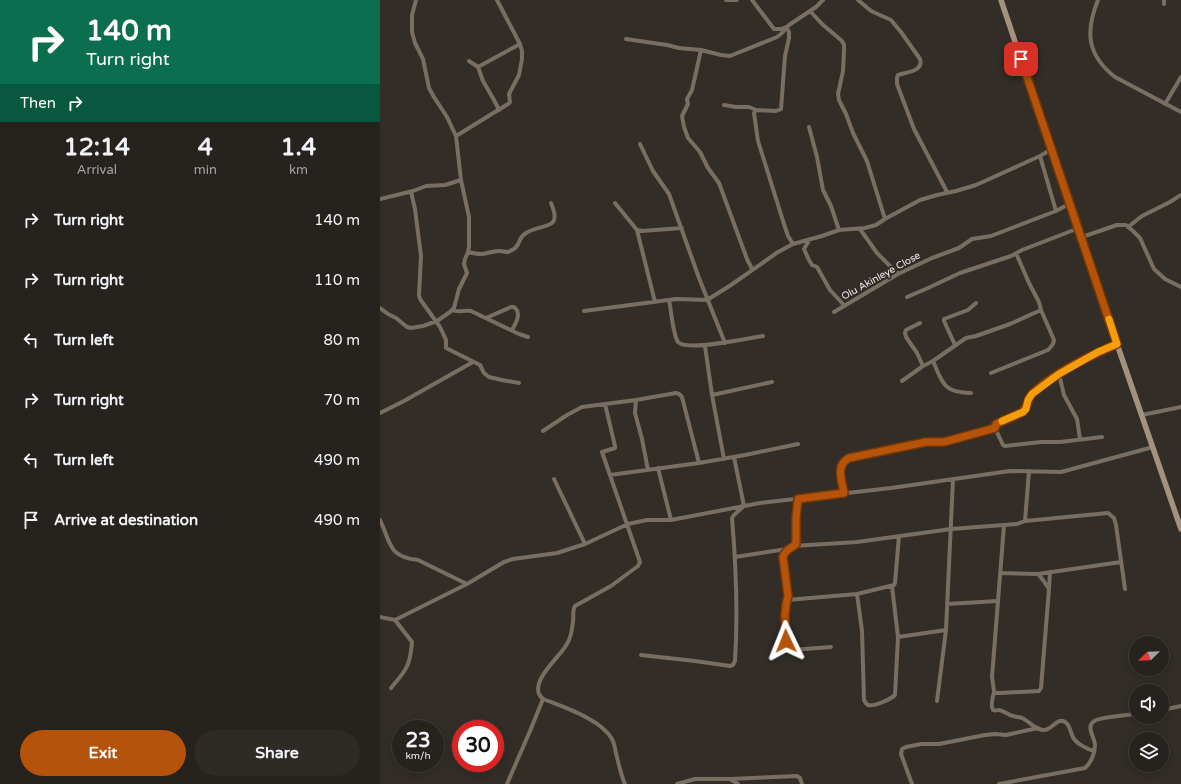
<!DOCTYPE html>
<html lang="en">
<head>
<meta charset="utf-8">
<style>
  body { margin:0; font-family:"Varela Round",sans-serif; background:#2e2a26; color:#f1f3f6; height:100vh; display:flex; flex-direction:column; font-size:15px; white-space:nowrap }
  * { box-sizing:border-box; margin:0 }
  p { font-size:13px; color:#a4a4a4 }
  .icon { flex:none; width:22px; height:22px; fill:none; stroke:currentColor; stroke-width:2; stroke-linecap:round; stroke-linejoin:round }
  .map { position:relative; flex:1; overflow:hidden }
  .panel { display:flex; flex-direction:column; background:#26221d; width:380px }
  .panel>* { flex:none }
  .guide { background:#0b6e4f; color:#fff; overflow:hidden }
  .needle { width:26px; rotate:247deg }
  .tools { position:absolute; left:749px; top:636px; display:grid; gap:8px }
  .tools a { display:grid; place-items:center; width:40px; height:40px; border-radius:50%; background:#26221d; box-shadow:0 2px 10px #0003,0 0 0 1px #423f3b; font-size:20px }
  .speed { position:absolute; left:12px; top:720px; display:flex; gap:8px; font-size:20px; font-weight:700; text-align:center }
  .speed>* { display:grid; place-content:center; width:52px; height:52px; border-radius:50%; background:#26221d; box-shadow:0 2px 10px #0003,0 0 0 1px #423f3b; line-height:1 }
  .speed small { font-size:10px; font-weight:400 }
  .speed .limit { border:6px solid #d22; background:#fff; color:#111 }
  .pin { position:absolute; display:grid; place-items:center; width:34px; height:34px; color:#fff; margin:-17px; border-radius:8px; box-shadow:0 2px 6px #0006 }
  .me { position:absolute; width:44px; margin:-22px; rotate:358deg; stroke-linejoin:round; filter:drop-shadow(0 0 3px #0008) }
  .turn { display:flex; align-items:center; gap:14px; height:84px; padding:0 20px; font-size:18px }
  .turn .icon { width:52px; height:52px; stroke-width:2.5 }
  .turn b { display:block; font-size:28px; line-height:34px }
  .then { display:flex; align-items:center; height:38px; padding:0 20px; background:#0003; gap:8px; font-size:15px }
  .eta { display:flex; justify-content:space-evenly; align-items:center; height:68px; text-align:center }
  .eta b { font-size:24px; font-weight:700; line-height:28px }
  .action { display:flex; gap:8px; margin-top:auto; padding:8px 20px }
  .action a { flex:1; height:46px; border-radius:24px; background:#b45309; color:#fff; font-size:16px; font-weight:700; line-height:46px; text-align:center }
  .action a+a { background:#2e2a26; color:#f1f3f6 }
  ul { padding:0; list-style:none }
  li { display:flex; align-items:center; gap:12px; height:60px; padding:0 20px }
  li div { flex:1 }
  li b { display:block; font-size:15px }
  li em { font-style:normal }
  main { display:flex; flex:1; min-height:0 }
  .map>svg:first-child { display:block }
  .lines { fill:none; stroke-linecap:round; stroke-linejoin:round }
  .minor { stroke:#796e62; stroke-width:4 }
  .secondary { stroke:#a3927f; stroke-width:5.5 }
  .route-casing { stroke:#753606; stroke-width:10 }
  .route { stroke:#b45309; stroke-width:7 }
  .slow { stroke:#f59e0b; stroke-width:7 }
  .labels { text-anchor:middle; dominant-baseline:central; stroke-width:4; stroke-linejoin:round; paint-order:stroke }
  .street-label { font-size:10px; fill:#eeeae7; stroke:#322d27 }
</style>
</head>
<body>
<main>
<section class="panel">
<div class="guide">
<div class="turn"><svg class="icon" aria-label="right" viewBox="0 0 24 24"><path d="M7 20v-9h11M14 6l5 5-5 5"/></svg><div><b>140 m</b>Turn right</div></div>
<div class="then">Then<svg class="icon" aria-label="right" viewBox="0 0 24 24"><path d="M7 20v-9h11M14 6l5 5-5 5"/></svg></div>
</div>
<div class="eta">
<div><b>12:14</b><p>Arrival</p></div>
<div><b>4</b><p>min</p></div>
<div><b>1.4</b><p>km</p></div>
</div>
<ul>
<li><svg class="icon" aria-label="right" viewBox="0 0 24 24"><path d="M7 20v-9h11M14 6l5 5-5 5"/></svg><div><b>Turn right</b></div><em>140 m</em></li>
<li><svg class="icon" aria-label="right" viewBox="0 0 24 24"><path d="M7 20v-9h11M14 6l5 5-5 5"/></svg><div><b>Turn right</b></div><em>110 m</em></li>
<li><svg class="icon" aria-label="left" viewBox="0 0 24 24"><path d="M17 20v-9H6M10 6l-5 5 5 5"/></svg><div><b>Turn left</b></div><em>80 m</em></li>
<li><svg class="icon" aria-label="right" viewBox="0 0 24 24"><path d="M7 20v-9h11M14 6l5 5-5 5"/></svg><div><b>Turn right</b></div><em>70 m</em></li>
<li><svg class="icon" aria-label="left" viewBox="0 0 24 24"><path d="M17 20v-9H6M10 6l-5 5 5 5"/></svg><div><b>Turn left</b></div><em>490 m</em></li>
<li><svg class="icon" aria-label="arrive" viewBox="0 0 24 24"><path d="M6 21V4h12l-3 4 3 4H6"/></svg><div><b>Arrive at destination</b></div><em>490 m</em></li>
</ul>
<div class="action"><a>Exit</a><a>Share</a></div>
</section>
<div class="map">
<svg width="801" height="784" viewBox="0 0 801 784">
  <rect width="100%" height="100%" fill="#322d27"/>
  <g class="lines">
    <path class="minor" d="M 346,0 L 357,0
      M 478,0 L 491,11 L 511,20 L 521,32 L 540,59 C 544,72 526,72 518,75 L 517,78 L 517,84 L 534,129 L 567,192
      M 718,0 C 705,32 707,55 735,77 L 801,112
      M 784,0 L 784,4
      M 430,11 L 442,24 L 462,41 L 464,45 L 464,51 L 463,71 L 458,94 L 459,100 L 466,114 L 473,133 L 487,161 L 505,219
      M 246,39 L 287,45 L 299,48 L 321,50 L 341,55 L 350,56 L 397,37 L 401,34 L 409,25 L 436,7 L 443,0
      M 321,50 L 312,90 L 307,99 L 308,104 L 302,116 L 304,127 L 308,138 L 320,152 L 328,168 L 339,183 L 367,259 L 372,269
      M 89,61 L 98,67 L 103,81 L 114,100 L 119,110
      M 98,67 L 140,44
      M 785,104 L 801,77
      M 344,105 L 356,107 L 369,107 L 376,110 L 396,111 L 401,109 L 405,56 L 409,38 L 409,32 L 406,27 L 401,29 L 394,29 L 372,0
      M 376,110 L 374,113 L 378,141 L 404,224 L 408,236 L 413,244
      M 429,127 L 437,157 L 443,190 L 451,206 L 459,230
      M 76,136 L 128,104 L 130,102 L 129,94 L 139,75 L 142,59 L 142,51 L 140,44 L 117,0
      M 260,144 L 273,171 L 289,194 L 319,278 L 345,343
      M 660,156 L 676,211
      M 31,192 L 35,209 L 41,256 L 39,295 L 40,299 L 60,327 L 66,340 L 66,348 L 100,365 L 104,373 L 109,377 L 122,380 L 139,383
      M 0,199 L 33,191 L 46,186 L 65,185 L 81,180
      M 235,203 L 257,230 L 262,231 L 302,228
      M 748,227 L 762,216 L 790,202 L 801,195
      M 480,229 L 497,253 L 518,274
      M 257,230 L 275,302
      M 702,237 L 737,225 L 746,225 L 753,231 L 760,238 L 774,269 L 785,279 L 801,287
      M 430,239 L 424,249 L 429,260 L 432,265 L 437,267 L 450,290 L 464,305
      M 88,252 C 92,253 97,254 101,254 C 106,254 112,251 119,251 C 122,251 125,252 128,252 C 130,251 135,249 136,247 C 141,242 138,238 146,233 C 163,223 183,231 171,203
      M 527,297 L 548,288 L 580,273 L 631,256 L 642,250 L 699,228
      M 289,300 C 291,309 293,335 298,342 C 306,352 369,338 383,336
      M 0,308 L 8,314 L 16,318 L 27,327 L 31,328 L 43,326 L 57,321 L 70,312 L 74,308 L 79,289 L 87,273 L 84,264 L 85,259 L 88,252 L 89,247 L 89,217 L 81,180 L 76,136 L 67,117 L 54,97 L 49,88 L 43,59 L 35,43 L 32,32 L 32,15 L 36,0
      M 72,310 C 78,313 84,310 91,311 L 139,334 L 148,337
      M 204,311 L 296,299 L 327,300 L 351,285 L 398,252 L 413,244 L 442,236 L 459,230 L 485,228 L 496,225 L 505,219 L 540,200 L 557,195 L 576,191 L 596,185 L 660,156 L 672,149
      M 454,312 L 518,274 L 552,258 L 579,248 L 592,239 L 611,236 L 676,211 L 689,204
      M 106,318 L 131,307 L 134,307 C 142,313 136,323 132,330
      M 540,323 L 526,330 L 525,333 L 526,337 L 537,353 L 543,366
      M 575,345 L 564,321 L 564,319 L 588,310 L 596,303
      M 325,346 L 332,395 L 344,459
      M 553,361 C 562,382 563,393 591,393
      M 611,373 L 668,350 C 671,346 674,345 674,340 L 661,310
      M 679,374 L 684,395 L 697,419 L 700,439
      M 522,381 L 543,366 L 553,361 L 586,338 L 596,336 L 630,324 L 661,310 L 659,302 L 649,283 L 636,253
      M 332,395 L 392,382
      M 256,400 L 255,413 L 262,439 L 268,470
      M 225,404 L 235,446 L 235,448 L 222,452 L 260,562 L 258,566 L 231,586 L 195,606 C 192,611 194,615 193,621 C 192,630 191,639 185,647 C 178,658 153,679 159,694 C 160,696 161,697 163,699 C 183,707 221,719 232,739 C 235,744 235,751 237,757 C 239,766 241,775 245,784
      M 0,413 L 24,401 L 93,362
      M 762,415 L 801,407
      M 615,428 L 623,445 L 625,446 L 661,442 L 680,442 L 722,437
      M 163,431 L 187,415 L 202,407 L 256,400 L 296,393 L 299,394 L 302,397 L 319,463
      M 278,468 L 291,520
      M 230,475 L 319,463 L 365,455 L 418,444
      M 174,479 L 205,544
      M 464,493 C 463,485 458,472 461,464 C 463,460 466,459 469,458 L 546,442 L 563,442 L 615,428 L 616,424 L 643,412 C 648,406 647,398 653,393 C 675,373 709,357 737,344
      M 418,499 L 416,518 L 416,544 C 411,549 404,549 403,557 L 408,596 L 406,605 L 405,616 L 406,646 L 408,649 L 411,650 L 451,647
      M 0,520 C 11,543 8,557 38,560 L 87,584 L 124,562 L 133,559 L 177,553 L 205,544 L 248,524 L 267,520 L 291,520 L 380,503 L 511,488 L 630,471 L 681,472 L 773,447
      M 645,521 L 649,471
      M 413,546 L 477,542 L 571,529 L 637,524 L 645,521 L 728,513 L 734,518 L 736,525 L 745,589
      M 355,557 L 407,549
      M 620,573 L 658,574 L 663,580 L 669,589 L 661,688 L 659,691 L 619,693 L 615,693 L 614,691 L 612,677 L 624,525
      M 658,574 L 741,562
      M 669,589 L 670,572
      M 477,594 L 482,631 L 484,700 C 485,702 486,704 488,705 C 494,707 511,699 515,695 L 518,637 L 512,586
      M 407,600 L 477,594 L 514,585 L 515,583 L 519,536
      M 567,604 L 618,601
      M 0,617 L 15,620 L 87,584
      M 518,637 L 566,630
      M 261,655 L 315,661 L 350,666 L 353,665 L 355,661 C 358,614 356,565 352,518 L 354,515 L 364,506 L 354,457
      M 11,688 C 26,670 30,667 32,642 L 15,620
      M 614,692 C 613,696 610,706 613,710 C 615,711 618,710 619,710 C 625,711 628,715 633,716 C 636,717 640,717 642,718 C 649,721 655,730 664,730 C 672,730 677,717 685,722 C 691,725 690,735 695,740 C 698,744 709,750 714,751
      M 557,701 L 566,630 L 573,479
      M 782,710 L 801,706
      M 350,779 L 417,776 L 420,778 L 422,784
      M 127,784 L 150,731 L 163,699
      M 297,784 L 315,779 L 350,779 L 358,784
      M 532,784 L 521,754 L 522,749 L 526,747 L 541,744 L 559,744 L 605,735 L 615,734 L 626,735 L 658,728
      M 619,784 L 705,768 C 711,763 715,753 715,745 C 715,737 704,726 716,720 C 724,717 746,715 756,714"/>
    <path class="secondary" d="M 621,0 L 737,344 L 801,529"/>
  </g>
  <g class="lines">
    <defs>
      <path id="route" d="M 406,641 L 405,616 L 406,605 L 408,596 L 403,557 C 405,549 411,549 416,544 L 416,518 L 418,499 L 464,493 C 462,481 455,465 469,458 L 546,442 L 564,442 L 615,428 L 616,424 L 643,412 C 648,406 647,398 653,393 C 675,373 709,356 737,344 L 641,59"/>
    </defs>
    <use href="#route" class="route-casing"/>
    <use href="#route" class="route"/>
    <path class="slow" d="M 622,421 L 643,412 L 646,409 L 648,400 L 652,394 L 679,374 L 718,352 L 737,344 L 729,319"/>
  </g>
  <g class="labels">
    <g class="street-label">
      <text transform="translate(501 276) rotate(-29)">Olu Akinleye Close</text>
    </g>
  </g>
</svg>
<div class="tools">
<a><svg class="needle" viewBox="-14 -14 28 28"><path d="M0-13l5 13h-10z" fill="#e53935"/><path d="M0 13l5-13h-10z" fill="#a4a4a4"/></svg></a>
<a><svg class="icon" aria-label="sound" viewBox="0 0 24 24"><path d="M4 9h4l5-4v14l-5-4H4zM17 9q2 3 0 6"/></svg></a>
<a><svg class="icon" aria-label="layers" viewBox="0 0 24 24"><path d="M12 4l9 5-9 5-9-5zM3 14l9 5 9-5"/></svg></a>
</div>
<div class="speed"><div>23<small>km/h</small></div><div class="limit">30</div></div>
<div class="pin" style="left:641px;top:59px;background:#d93025"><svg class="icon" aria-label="arrive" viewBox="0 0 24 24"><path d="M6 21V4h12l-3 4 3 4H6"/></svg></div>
<svg class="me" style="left:406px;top:641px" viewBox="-20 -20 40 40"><path d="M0-17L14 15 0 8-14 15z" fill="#b45309" stroke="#fff" stroke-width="4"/></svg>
</div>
</main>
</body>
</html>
